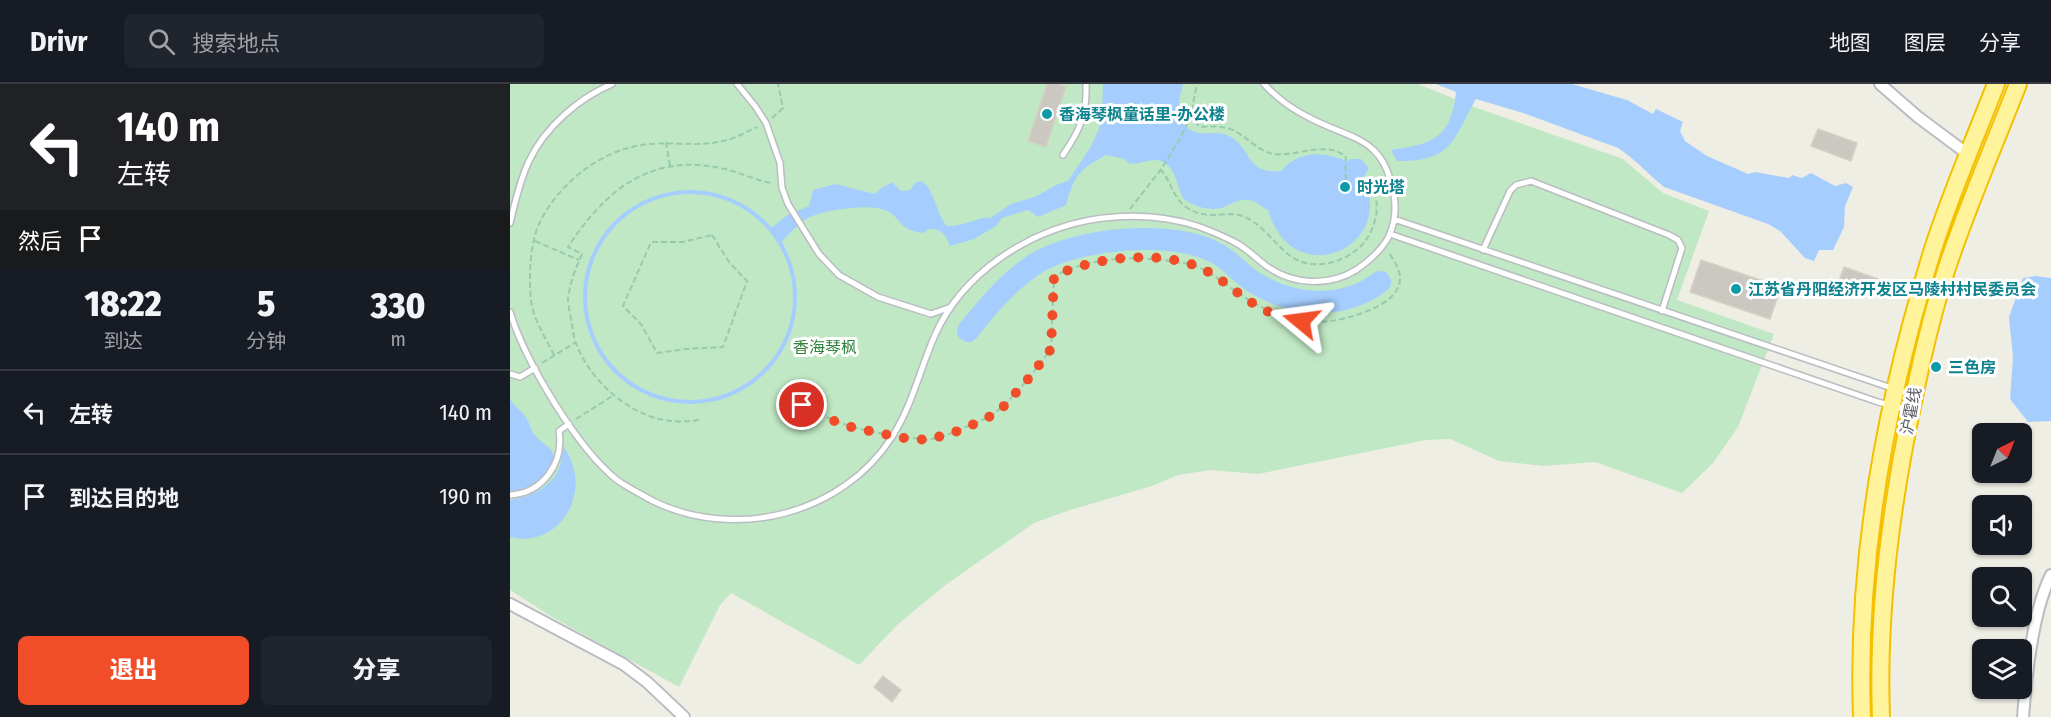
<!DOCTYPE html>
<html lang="zh">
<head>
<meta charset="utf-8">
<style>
  body { margin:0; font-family:"Fira Sans Condensed","Noto Sans SC",sans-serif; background:#20242c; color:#f1f3f6; height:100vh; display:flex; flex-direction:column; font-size:22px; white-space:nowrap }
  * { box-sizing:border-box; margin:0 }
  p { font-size:20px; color:#9ea1a6 }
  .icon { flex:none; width:33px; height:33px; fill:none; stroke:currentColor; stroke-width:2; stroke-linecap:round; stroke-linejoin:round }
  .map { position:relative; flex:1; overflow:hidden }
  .drawer { display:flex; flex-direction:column; background:#171b24; width:510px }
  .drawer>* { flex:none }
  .hud { background:#202124; color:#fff; overflow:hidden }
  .needle { width:39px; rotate:43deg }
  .tools { position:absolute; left:1462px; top:339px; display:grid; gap:12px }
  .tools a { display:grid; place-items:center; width:60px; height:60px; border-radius:9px; background:#171b24; box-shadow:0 2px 4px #0004; font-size:30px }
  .pin { position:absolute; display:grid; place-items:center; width:51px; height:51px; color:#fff; margin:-26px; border:3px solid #fff; border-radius:50%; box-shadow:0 2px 6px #0007 }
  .me { position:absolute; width:66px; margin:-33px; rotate:286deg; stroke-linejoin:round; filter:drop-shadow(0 0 4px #0008) }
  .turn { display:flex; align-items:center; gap:21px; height:126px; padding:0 18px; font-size:27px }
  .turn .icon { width:78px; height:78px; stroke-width:2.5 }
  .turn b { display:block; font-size:42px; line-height:51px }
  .then { display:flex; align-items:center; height:57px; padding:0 18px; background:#0003; gap:12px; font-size:22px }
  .eta { display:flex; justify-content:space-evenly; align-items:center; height:102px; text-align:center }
  .eta b { font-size:36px; font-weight:800; line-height:42px }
  .action { display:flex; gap:12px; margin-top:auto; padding:12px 18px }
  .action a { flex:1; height:69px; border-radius:9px; background:#f14d29; color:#fff; font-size:24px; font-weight:800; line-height:69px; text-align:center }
  .action a+a { background:#20242c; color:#f1f3f6 }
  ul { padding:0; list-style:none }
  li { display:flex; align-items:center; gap:18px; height:84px; padding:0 18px; border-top:2px solid #363941 }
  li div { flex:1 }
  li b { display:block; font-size:22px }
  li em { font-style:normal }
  header { display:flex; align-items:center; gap:36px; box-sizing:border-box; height:84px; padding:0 30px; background:#171b24; border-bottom:2px solid #363941 }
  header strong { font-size:28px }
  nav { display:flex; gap:33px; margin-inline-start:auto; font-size:21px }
  .search { width:420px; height:54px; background:#20242c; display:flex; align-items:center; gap:15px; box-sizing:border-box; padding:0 21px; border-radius:9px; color:#9ea1a6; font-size:22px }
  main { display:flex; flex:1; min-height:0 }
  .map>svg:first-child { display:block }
  .green { fill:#c0e8c4 }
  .water { fill:#a5ceff }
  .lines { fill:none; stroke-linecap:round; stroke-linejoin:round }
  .stream { stroke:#a5ceff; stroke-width:4 }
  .river { stroke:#a5ceff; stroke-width:22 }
  .building { fill:#cac8c1; stroke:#d4d1c2; stroke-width:1.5 }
  .service-casing { stroke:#b9bcc1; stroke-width:8 }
  .minor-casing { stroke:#b9bcc1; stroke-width:14 }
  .trunk-casing { stroke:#f4c000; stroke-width:20 }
  .path { stroke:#98caac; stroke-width:2; stroke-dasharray:6 3; stroke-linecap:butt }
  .service { stroke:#fff; stroke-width:5 }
  .minor { stroke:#fff; stroke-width:10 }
  .trunk { stroke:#fff49b; stroke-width:16 }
  .route { stroke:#f14d29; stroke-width:10; stroke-dasharray:0 18 }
  .culture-dot { fill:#0f9aa8; stroke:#fff; stroke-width:2 }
  .labels { text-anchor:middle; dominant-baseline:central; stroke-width:6; stroke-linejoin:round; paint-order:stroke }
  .culture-label { font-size:16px; font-weight:bold; fill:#0d838f; stroke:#fff; text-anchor:start }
  .park-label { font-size:16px; fill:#30823c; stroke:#fff }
  .street-label { font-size:16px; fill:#5c5f66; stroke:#fff }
</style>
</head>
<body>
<header>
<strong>Drivr</strong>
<div class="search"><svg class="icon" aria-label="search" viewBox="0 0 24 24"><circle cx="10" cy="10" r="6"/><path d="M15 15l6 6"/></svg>搜索地点</div>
<nav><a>地图</a><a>图层</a><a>分享</a></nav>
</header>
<main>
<section class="drawer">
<div class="hud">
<div class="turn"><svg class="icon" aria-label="left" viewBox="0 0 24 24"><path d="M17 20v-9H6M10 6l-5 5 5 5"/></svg><div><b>140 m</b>左转</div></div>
<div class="then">然后<svg class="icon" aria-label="arrive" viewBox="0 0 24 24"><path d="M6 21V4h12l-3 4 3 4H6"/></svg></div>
</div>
<div class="eta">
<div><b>18:22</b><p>到达</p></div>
<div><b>5</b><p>分钟</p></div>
<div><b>330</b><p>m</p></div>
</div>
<ul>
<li><svg class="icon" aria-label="left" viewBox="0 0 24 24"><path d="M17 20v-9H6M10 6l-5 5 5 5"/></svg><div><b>左转</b></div><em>140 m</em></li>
<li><svg class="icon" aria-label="arrive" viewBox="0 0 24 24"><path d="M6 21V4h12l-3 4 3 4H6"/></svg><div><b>到达目的地</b></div><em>190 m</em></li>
</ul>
<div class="action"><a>退出</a><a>分享</a></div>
</section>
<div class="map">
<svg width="1541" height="633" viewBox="0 0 1541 633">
  <rect width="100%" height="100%" fill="#efeee4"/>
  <path class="green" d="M 0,0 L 908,0 L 967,24 L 1113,75 L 1153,109 L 1199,127 L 1167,216 L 1264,250 L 1228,343 L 1203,379 L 1172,409 L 1085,378 L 1034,382 L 989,377 L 940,355 L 916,356 L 748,390 L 701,386 L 668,391 L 642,402 L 557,427 L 524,439 L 434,502 L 387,541 L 349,581 L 221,509 L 210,521 L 169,603 L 42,533 L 0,506 Z"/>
  <path class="water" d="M 593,0 L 673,0 C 670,14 664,28 674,40 C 687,57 704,43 721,53 C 743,66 735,90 771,87 C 789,66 814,67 838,78 L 839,75 L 851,75 L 859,84 L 853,94 C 888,164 782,210 758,126 C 751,123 746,116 737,116 C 728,115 722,120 714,123 C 702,128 683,123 673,114 C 666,100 665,77 645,76 C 637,76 629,80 620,80 L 614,75 L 596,71 C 569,86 565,90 556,121 L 528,133 L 518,126 L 492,134 L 486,142 L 464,155 L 440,162 C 435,150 432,145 418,145 L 414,149 C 387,146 393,134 375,126 C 359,119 313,126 298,134 C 287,140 279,151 270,159 L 260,145 L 276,132 L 299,122 L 303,106 L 325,100 L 365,110 L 370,105 L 382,98 L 391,107 L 400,106 L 405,99 L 411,97 C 424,103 426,130 437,142 C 453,143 469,132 480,134 L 501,120 L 527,112 L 546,101 L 558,97 L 580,64 L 589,45 L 592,29 Z
    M 926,0 L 1062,0 L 1117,16 L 1143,30 L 1146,25 L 1173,38 L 1170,47 L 1175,57 L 1197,72 L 1238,90 L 1245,88 L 1279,94 L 1282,91 L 1292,94 L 1301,89 L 1325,102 L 1336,99 L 1343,103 L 1335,122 L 1334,143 L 1323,166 L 1309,166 L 1304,177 L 1295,174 L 1270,147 L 1258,140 L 1154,103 C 1138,90 1125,75 1108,64 L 1013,29 L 966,15 C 943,55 943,78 887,77 L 881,66 C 923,60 941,54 946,8 Z
    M 1525,192 L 1541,194 L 1541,337 L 1518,338 L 1500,315 L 1503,273 L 1499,233 L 1513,194 Z
    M 0,315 C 4,322 11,326 16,333 C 19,338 20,344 24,350 C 37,367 55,363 33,391 C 25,401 13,406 0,407 Z
    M 52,362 C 60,370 63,380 65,391 C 70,429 38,463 0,453 L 0,416 C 22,413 47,401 51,377 C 52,372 51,367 52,362 Z"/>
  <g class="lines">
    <path class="stream" d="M75 213a105 105 0 1 1 210 0a105 105 0 1 1-210 0Z"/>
    <path class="river" d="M 458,247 C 477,223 499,197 525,180 C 567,154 663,145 706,169 C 720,176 730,189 742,197 C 781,222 832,227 870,198"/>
  </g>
  <path class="building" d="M 537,0 L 547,0 L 556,3 L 536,63 L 518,57 Z
    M 1308,45 L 1347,59 L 1341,77 L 1301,62 Z
    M 1191,176 L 1271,203 L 1260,235 L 1180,208 Z
    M 1334,183 L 1374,197 L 1369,213 L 1328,200 Z
    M 373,592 L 391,606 L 382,618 L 364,603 Z"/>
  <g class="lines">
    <defs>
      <path id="service" d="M 227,0 L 245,22 L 256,39 L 270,79 L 272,104 L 278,120 L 309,170 L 329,191 L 368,213 L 421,230 L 441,223
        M 553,71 C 570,46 577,31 576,0
        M 884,135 L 1402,311
        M 0,139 C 5,118 10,96 19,77 C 35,43 69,14 102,0
        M 880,150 L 1368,318 L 1398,326
        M 973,166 L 1000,107 L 1006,101 L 1021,97 L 1159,151 L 1168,156 L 1172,164 L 1152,227
        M 0,228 C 15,277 67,364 107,396 C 118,404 131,410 143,417 C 225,457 332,431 382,353 C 402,322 410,285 425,251 C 452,190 516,148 580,136 C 616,130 655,131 690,143 C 703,148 716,153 728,160 C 738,166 746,174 755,181 C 782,201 818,203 846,186 C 859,177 872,166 879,152 C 885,139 886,124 884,111 C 873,51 843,57 798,33 C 782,25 766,13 754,0
        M 0,290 L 10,293 L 25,284
        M 0,411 C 33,409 54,379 49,347 L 59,340"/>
      <path id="minor" d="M 1370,0 L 1408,33 L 1459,71
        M 0,520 L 113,580 L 137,598 L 174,633
        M 1513,633 C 1516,593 1523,526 1541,491"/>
      <path id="trunk" d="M 1352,633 C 1346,474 1376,316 1423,165 C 1441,109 1465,54 1486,0
        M 1371,633 C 1367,527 1381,421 1403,318 C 1413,268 1425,217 1442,169 C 1462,112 1486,56 1508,0"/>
    </defs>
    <use href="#service" class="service-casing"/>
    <use href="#minor" class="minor-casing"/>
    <use href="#trunk" class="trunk-casing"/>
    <path class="path" d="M 262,34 L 273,24 L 268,0
      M 156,58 L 160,82
      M 650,85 C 661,96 662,113 676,123 C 698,139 719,124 737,134 C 755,143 766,162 782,173 C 805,189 841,177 856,156 C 864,145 870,125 865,112 C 836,102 834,105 836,73 C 818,56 785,73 763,70 C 748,67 737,53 723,46 C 713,42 702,42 691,43 L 680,35
      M 620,125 L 652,84 L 668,58 L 680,35 L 687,0
      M 202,151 L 219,178 L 237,197 L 213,263 L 176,265 L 147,269 L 131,240 L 113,222 L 141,158 L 173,158 Z
      M 25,157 L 69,176
      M 44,271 C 37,257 27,241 23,226 C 20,215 20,204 20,194 C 20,176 22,156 29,140 C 46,104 83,72 122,63 C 152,55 183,64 213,57 C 224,55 236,48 247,43
      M 32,279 L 66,258
      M 278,310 C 307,332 338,344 374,350
      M 66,335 L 104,311
      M 189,336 C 180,337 171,338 162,337 C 121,334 79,296 66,259 C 64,254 63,247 62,241 C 61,233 58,222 58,214 C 60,199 66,183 72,170 L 58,163 C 94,108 139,69 210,84 C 228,87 245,97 263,99
      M 394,353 L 418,356 L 437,351 L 479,333 L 494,322 L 520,293 L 541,265 L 544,192 C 585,172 629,171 673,179 C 692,182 706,193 721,204 C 759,231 794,246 840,233 C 854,229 875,221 884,210 C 896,194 888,183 879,169"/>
    <use href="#service" class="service"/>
    <use href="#minor" class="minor"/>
    <use href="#trunk" class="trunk"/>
  </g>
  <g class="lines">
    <path class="route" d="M 292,321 L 324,337 L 344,344 L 375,350 L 382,353 L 418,356 L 451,346 L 479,333 L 494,322 L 520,293 L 541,265 L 544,192 C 584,173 652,165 693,185 C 715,196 733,216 755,226 C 766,232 779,234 791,237"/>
  </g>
  <g class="culture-dot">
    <circle cx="537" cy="30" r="6"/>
    <circle cx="835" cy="103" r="6"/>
    <circle cx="1226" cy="205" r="6"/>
    <circle cx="1426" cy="283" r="6"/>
  </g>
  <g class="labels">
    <g class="culture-label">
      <text x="549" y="30">香海琴枫童话里-办公楼</text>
      <text x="847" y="103">时光塔</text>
      <text x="1238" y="205">江苏省丹阳经济开发区马陵村村民委员会</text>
      <text x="1438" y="283">三色房</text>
    </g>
    <g class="park-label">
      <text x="315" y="263">香海琴枫</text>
    </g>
    <g class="street-label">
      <text transform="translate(1401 327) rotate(-79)">沪霍线</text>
    </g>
  </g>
</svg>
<div class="tools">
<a><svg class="needle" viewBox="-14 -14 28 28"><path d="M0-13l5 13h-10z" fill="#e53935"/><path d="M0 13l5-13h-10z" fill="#9ea1a6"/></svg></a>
<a><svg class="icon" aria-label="sound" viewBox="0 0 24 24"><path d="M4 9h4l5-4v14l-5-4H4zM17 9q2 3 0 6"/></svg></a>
<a><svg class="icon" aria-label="search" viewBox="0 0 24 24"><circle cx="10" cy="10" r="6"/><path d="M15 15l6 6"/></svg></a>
<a><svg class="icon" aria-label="layers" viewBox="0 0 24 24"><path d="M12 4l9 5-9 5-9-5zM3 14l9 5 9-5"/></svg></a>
</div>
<div class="pin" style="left:292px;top:321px;background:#d93025"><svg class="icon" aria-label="arrive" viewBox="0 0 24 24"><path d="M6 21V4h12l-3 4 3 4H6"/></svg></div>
<svg class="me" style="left:791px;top:237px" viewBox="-20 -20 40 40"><path d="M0-17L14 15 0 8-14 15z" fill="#f14d29" stroke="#fff" stroke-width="4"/></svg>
</div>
</main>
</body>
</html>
